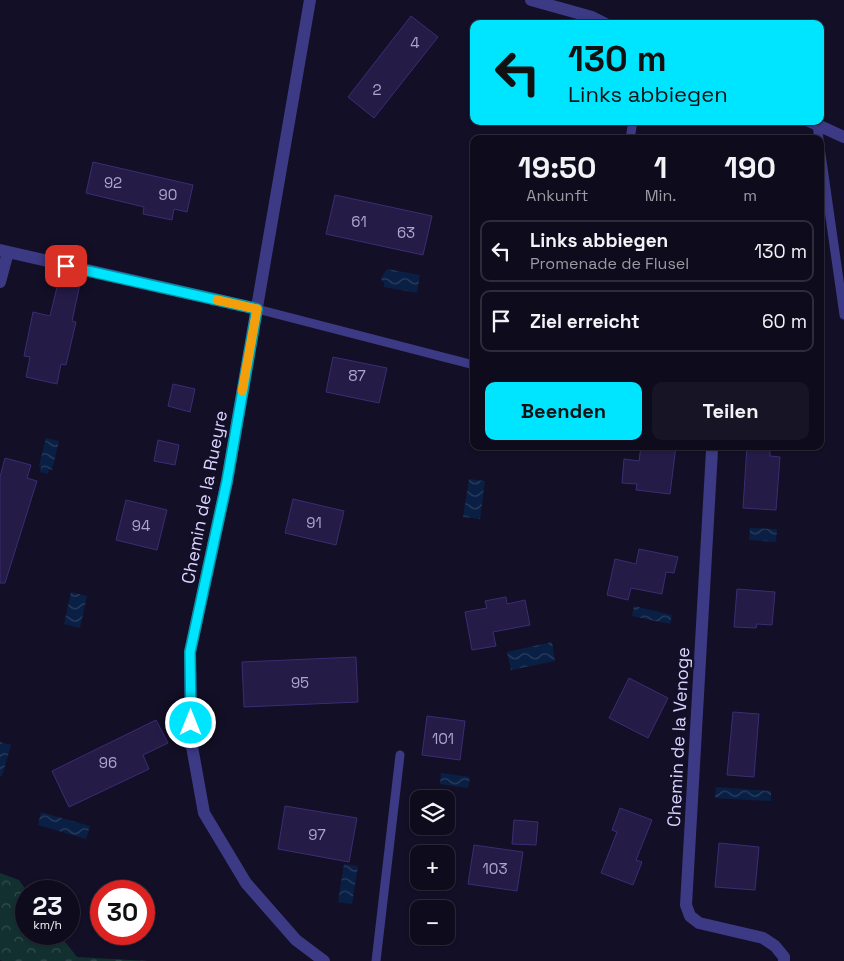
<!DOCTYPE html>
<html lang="de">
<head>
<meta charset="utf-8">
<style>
  body { margin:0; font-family:"Space Grotesk",sans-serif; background:#171425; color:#f1f3f6; height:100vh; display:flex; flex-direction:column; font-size:19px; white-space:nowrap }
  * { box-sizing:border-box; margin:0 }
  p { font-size:16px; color:#9b9ba3 }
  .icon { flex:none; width:28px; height:28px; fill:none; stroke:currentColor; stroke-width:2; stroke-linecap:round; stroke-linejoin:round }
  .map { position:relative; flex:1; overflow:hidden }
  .drawer { position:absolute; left:470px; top:135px; width:354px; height:315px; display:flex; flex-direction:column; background:#0e0b1c; border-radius:10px; box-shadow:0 1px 4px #0004,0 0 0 1px #2e2b3b }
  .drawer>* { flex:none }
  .banner { position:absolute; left:470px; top:20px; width:354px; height:105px; border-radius:10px; box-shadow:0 1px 4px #0004,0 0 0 1px #2e2b3b; background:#00e5ff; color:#111; overflow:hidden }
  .controls { position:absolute; left:410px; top:790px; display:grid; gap:10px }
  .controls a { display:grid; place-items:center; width:45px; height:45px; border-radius:10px; background:#0e0b1c; box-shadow:0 1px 4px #0004,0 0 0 1px #2e2b3b; font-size:25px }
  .speed { position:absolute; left:15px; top:880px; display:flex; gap:10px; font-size:25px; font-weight:700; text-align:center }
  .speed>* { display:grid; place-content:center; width:65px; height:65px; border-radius:50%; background:#0e0b1c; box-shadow:0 1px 4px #0004,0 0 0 1px #2e2b3b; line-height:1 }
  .speed small { font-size:12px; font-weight:400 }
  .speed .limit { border:8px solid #d22; background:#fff; color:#111 }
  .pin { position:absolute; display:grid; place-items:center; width:42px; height:42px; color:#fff; margin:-21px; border-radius:10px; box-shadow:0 2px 8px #0006 }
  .me { position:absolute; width:55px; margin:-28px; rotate:0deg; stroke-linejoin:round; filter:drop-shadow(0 0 4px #0008) }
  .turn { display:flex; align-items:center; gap:18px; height:105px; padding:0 15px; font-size:22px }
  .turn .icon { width:65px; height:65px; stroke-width:2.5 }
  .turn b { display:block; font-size:35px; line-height:42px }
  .eta { display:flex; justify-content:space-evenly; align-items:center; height:85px; text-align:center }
  .eta b { font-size:30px; font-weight:600; line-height:35px }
  .primary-button { display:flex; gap:10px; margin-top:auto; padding:10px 15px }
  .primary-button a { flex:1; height:58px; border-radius:10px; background:#00e5ff; color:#111; font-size:20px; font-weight:600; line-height:58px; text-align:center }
  .primary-button a+a { background:#171425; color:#f1f3f6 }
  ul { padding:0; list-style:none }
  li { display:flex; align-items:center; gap:15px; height:62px; margin:0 10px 8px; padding:0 5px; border:2px solid #2e2b3b; border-radius:10px }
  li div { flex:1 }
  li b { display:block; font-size:19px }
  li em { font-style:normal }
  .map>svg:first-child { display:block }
  .forest { fill:url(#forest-crowns) }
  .water { fill:url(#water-waves) }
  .building { fill:#241b47; stroke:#3b2d73 }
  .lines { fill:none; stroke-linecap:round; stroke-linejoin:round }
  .service { stroke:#3d3a85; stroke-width:9 }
  .minor { stroke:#3d3a85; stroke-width:12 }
  .route-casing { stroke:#0095a6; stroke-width:12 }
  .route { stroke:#00e5ff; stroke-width:9 }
  .slow { stroke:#f59e0b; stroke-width:9 }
  .labels { text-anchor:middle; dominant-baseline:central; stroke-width:5; stroke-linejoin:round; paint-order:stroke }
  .number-label { font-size:15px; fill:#aca6d1 }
  .street-label { font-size:18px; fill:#d9d4ff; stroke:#130f26 }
</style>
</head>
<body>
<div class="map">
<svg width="844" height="961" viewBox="0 0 844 961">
  <defs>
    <pattern id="forest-crowns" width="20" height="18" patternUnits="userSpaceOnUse" patternTransform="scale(1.25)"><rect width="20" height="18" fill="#12302f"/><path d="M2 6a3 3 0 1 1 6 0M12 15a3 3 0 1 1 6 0" fill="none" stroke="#344d4e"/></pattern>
    <pattern id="water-waves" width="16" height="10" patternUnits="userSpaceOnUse" patternTransform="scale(1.25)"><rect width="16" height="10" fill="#0a1f44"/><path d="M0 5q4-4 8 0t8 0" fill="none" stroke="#2d3f60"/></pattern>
  </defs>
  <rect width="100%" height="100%" fill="#130f26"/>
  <path class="forest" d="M 0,873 L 19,880 L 27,891 L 26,934 L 59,934 L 77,957 L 148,961 L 2,961 L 0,960 Z"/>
  <path class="water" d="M 387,269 L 420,275 L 417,293 L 384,287 L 384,282 L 382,281 L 381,278 Z
    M 46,438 L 59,441 L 52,470 L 49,469 L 48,474 L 40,472 L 41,467 L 39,466 Z
    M 469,479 L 485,481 L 480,519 L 463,517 Z
    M 750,528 L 777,529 L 776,542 L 749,540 Z
    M 71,592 L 87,596 L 80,628 L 64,624 Z
    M 634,606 L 672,615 L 670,624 L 632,616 Z
    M 552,642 L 555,661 L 511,670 L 507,652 Z
    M 0,742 L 11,745 L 2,776 L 0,776 Z
    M 441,773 L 470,777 L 468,788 L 440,784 Z
    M 716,787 L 771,791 L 771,801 L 715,798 Z
    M 41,812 L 90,826 L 86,839 L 38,825 Z
    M 344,864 L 358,866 L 352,904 L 338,902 Z"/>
  <path class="building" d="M 411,16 L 438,37 L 374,118 L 348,97 Z
    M 93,162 L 193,185 L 187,212 L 174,209 L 172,220 L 143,214 L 144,207 L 86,193 Z
    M 335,195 L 432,216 L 423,255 L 326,234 Z
    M 59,279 L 80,284 L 72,321 L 76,322 L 66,365 L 61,364 L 57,384 L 26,377 L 30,357 L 24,356 L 33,312 L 50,316 Z
    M 333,357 L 387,368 L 379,403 L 326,392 Z
    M 173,384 L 195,389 L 190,412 L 168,406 Z
    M 158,440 L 179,445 L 175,465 L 154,461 Z
    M 641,446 L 676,446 L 670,494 L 636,490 L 637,484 L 622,483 L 624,459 L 639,461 Z
    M 747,446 L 770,446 L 770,456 L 780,457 L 776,510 L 743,508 Z
    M 5,458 L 31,465 L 27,478 L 37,481 L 5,583 L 0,583 L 0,477 Z
    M 293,499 L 344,511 L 336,545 L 285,533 Z
    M 126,500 L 167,510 L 157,550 L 116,540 Z
    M 639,549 L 678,557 L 674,573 L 666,572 L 662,594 L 631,588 L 628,600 L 607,595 L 615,559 L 636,564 Z
    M 737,589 L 775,592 L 772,625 L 757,624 L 756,628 L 734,627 Z
    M 506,597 L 507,604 L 525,600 L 530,625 L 493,632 L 496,646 L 472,650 L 465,612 L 487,608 L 485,601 Z
    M 356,657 L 358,702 L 244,707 L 242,662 Z
    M 629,678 L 668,698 L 648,738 L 609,718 Z
    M 733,712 L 759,714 L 754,777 L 727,775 Z
    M 427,716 L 465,721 L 460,760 L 422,755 Z
    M 156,720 L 168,743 L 143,755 L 149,769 L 69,807 L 52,771 Z
    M 285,806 L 357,818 L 349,862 L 278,849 Z
    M 620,808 L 652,820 L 636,860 L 642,862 L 633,885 L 601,873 L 617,832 L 612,830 Z
    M 514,820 L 538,822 L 536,845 L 512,844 Z
    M 719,843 L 759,847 L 755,890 L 715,887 Z
    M 474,845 L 523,852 L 517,891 L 468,884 Z"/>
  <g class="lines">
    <path class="service" d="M 817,125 L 819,139
      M 630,139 L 633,121
      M 820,147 L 844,315
      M 257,309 L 474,365
      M 376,961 L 400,755"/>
    <path class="minor" d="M 310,0 L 227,481 L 190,652 L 191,741 L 204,813 L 246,883 L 296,940 L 324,961
      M 531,0 L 592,17 L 606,24
      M 809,121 L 844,137
      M 0,250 L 257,309
      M 0,282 L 8,252
      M 712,450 L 686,905 L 690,916 L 699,923 L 763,938 L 775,946 L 784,957 L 784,961"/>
  </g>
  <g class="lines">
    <defs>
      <path id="route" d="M 66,266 L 257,309 L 227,481 L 190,652 L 191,723"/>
    </defs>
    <use href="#route" class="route-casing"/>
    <use href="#route" class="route"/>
    <path class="slow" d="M 217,300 L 257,309 L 242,391"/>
  </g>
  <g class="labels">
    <g class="number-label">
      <text x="415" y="42">4</text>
      <text x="377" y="89">2</text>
      <text x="113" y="182">92</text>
      <text x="168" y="194">90</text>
      <text x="359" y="221">61</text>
      <text x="406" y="232">63</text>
      <text x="357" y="375">87</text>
      <text x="314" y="522">91</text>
      <text x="141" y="525">94</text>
      <text x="300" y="682">95</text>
      <text x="443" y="738">101</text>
      <text x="108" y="762">96</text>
      <text x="317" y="834">97</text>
      <text x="495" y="868">103</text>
    </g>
    <g class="street-label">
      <text transform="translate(204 497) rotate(-79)">Chemin de la Rueyre</text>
      <text transform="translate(678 737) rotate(-87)">Chemin de la Venoge</text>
    </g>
  </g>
</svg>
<div class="controls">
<a><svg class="icon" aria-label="layers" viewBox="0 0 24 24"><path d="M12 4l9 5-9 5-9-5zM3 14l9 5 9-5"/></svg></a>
<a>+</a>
<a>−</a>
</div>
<div class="speed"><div>23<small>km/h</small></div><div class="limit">30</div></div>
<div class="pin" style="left:66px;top:266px;background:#d93025"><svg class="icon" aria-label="arrive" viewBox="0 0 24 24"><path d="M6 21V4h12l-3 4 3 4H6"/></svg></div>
<svg class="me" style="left:191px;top:723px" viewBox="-20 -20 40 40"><circle r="17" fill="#00e5ff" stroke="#fff" stroke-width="3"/><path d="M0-11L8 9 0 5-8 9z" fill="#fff"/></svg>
<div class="banner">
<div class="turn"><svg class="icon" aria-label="left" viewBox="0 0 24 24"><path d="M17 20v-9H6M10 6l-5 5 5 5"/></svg><div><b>130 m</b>Links abbiegen</div></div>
</div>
<section class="drawer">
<div class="eta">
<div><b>19:50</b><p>Ankunft</p></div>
<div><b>1</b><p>Min.</p></div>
<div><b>190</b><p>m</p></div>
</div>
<ul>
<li><svg class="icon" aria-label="left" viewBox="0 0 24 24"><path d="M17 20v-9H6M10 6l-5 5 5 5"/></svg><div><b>Links abbiegen</b><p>Promenade de Flusel</p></div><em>130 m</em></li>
<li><svg class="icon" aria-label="arrive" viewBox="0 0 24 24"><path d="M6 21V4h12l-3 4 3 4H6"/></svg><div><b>Ziel erreicht</b></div><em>60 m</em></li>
</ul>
<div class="primary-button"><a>Beenden</a><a>Teilen</a></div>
</section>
</div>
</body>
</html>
